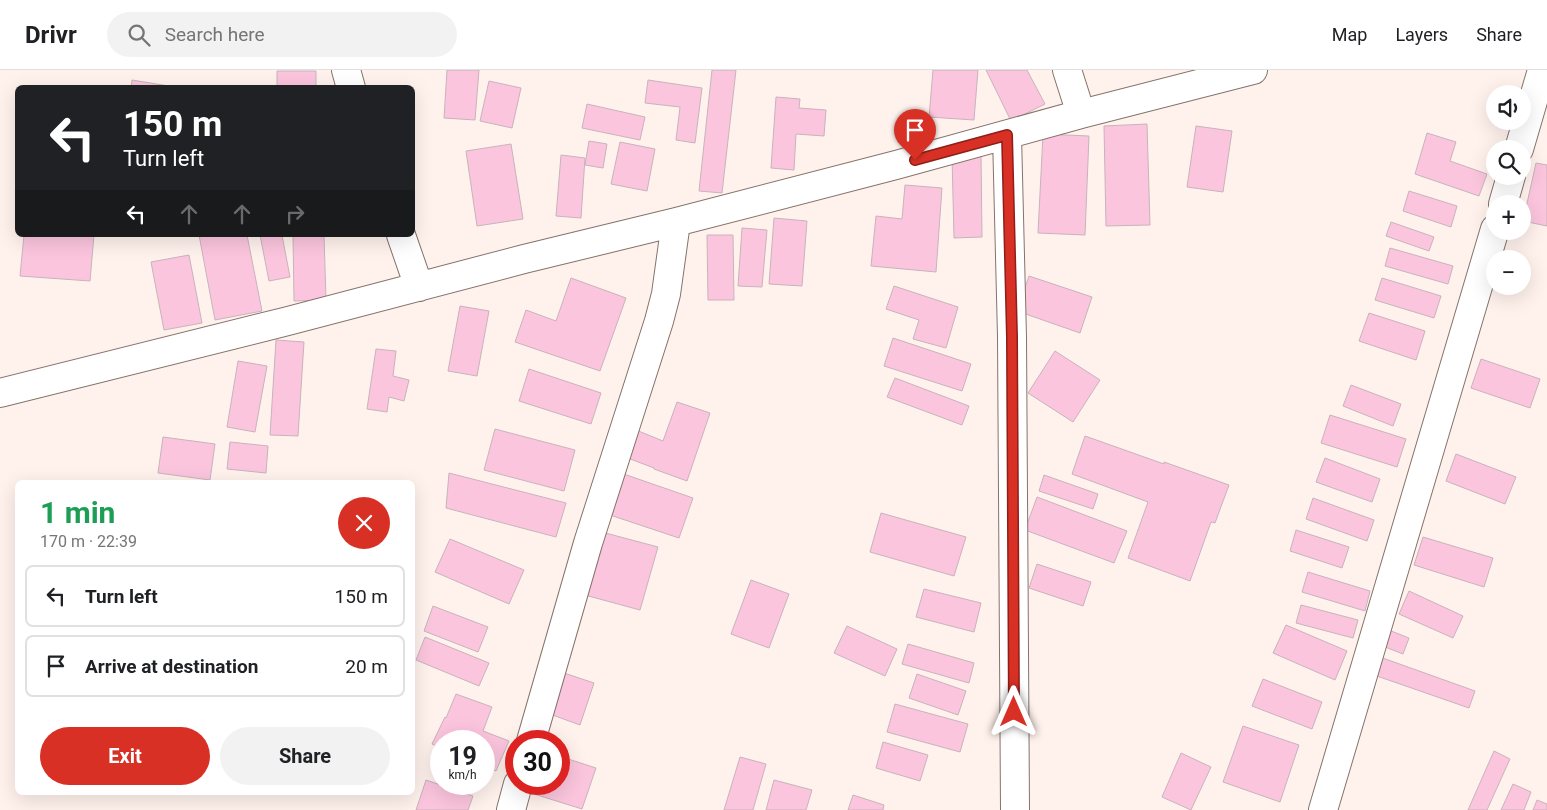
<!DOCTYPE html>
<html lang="en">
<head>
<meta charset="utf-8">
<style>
  body { margin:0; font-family:Roboto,sans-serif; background:#f2f2f2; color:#202124; height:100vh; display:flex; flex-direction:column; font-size:19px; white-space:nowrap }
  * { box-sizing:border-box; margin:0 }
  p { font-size:16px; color:#757577 }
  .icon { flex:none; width:28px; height:28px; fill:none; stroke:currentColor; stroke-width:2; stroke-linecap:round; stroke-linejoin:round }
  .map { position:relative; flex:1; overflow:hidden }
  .sheet { position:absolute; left:15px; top:410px; width:400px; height:315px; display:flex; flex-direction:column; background:#fff; border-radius:8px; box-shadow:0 5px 20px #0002 }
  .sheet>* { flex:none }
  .top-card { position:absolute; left:15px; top:15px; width:400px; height:152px; border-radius:8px; box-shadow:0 5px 20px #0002; background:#202124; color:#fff; overflow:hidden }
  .fabs { position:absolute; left:1486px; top:15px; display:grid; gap:10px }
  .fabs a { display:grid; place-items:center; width:45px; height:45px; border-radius:50%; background:#fff; box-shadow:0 5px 20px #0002; font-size:25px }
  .speed { position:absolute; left:430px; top:660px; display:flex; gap:10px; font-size:25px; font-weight:700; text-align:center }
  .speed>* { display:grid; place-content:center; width:65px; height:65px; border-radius:50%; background:#fff; box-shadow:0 5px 20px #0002; line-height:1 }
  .speed small { font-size:12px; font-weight:400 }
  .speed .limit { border:8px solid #d22; background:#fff; color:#111 }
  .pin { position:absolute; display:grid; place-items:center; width:42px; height:42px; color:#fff; margin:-51px -21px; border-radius:50% 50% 50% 0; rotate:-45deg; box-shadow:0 0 5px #0007 }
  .pin .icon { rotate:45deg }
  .me { position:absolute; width:55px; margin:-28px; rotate:0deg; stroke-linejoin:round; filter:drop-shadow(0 0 4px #0008) }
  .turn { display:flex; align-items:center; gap:18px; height:105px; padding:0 25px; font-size:22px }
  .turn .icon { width:65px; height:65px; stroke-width:2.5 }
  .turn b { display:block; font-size:35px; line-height:42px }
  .lanes { display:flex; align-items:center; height:48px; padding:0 25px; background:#0003; justify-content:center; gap:25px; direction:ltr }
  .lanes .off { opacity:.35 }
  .round { display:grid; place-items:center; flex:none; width:52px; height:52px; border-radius:26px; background:#f2f2f2 }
  .head { display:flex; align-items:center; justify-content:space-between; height:85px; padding:0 25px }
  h1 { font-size:30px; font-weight:700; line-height:38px; color:#1e9e55 }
  .button { display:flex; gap:10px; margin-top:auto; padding:10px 25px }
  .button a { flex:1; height:58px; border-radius:30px; background:#d93025; color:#fff; font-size:20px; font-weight:700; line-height:58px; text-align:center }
  .button a+a { background:#f2f2f2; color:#202124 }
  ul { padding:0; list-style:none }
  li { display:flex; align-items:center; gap:15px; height:62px; margin:0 10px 8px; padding:0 15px; border:2px solid #e0e0e0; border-radius:8px }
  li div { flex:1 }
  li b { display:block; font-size:19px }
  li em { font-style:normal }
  header { display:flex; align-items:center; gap:30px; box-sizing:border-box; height:70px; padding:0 25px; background:#fff; border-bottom:1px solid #e0e0e0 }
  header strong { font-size:24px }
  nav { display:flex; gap:28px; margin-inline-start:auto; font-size:18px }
  .search { width:350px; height:45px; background:#f2f2f2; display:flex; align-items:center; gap:12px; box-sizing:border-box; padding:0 18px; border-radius:28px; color:#757577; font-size:19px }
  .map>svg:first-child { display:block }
  .building { fill:#fbc5dd; stroke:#c8b3bc }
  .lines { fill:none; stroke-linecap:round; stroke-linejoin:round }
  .minor-casing { stroke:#85736b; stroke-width:30 }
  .minor { stroke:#fff; stroke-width:28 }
  .route-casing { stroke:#8d1f18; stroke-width:12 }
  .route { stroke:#d93025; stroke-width:9 }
</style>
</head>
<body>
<header>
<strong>Drivr</strong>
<div class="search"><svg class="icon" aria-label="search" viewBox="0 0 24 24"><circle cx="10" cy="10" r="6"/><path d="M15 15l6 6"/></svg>Search here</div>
<nav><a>Map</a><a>Layers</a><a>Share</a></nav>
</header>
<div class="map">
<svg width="1547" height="740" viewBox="0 0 1547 740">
  <rect width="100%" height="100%" fill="#fff2ed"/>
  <path class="building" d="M 447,0 L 479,0 L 475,50 L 444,48 Z
    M 712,0 L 736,0 L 722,123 L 699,121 Z
    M 933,0 L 978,0 L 974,50 L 929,47 Z
    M 986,0 L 1027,0 L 1045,34 L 1011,51 Z
    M 277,1 L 316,1 L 316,18 L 277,18 Z
    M 132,10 L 181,18 L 131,18 Z
    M 648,10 L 702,18 L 695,73 L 676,70 L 680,37 L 645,33 Z
    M 489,11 L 521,18 L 512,58 L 480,51 Z
    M 776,27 L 800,29 L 799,38 L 826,40 L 824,66 L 796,64 L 794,100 L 771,98 Z
    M 587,34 L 645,47 L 640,70 L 582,58 Z
    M 1147,54 L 1150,155 L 1106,156 L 1104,56 Z
    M 1196,56 L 1232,61 L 1223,122 L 1187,117 Z
    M 1427,63 L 1456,72 L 1450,91 L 1487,104 L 1479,126 L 1415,104 Z
    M 1043,64 L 1089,66 L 1085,165 L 1038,163 Z
    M 589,71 L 607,74 L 603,98 L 585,95 Z
    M 620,72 L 655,79 L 647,121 L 611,114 Z
    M 511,74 L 523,149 L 477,156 L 466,81 Z
    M 561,85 L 585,88 L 581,148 L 556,146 Z
    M 981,85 L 982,167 L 954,168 L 952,86 Z
    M 1536,93 L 1547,95 L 1547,156 L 1523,151 Z
    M 905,115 L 942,118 L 936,202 L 871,196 L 876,146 L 902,149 Z
    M 1409,121 L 1457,136 L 1451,157 L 1403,141 Z
    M 774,148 L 807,151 L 802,216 L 769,214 Z
    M 1391,152 L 1434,167 L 1429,181 L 1386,166 Z
    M 742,158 L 767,160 L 762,217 L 738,216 Z
    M 24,165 L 94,165 L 90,211 L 20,206 Z
    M 199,165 L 247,165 L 262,241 L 215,250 Z
    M 260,165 L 282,165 L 290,207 L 269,211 Z
    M 293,165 L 324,165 L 326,230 L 294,231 Z
    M 707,165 L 733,165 L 734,230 L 708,230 Z
    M 1390,178 L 1453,196 L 1448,214 L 1385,196 Z
    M 189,185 L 202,253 L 164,260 L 151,192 Z
    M 1029,206 L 1092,227 L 1080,263 L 1017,241 Z
    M 571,208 L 626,228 L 600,301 L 515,272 L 526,240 L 556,251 Z
    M 1382,208 L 1441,226 L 1434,248 L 1375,230 Z
    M 894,216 L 958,237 L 946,278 L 913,269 L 919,250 L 886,239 Z
    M 460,236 L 489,241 L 477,306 L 448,301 Z
    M 1369,243 L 1425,261 L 1416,290 L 1359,271 Z
    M 893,268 L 971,294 L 962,321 L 884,296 Z
    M 276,270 L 304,272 L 298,366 L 270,365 Z
    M 376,279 L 396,281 L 393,306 L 409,310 L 404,331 L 389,327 L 387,342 L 367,339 Z
    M 1055,281 L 1100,310 L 1073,352 L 1028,323 Z
    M 1481,289 L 1540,309 L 1530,338 L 1471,318 Z
    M 238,291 L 267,296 L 255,362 L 227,357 Z
    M 529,299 L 601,323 L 591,354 L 519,331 Z
    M 895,308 L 969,336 L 962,355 L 887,327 Z
    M 1351,315 L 1401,334 L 1393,356 L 1343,336 Z
    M 677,332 L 710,343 L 687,411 L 654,399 L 654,398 L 625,387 L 636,360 L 663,371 Z
    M 1330,345 L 1406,369 L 1397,397 L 1321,373 Z
    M 495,359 L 575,380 L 564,421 L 484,400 Z
    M 1085,366 L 1164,394 L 1164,392 L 1229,415 L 1215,453 L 1211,452 L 1190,511 L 1128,488 L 1148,432 L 1072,404 Z
    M 163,367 L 215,374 L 210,410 L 158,403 Z
    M 230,372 L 268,376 L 266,403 L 227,399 Z
    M 1456,384 L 1516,407 L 1505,434 L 1446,411 Z
    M 1325,388 L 1380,409 L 1372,432 L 1316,412 Z
    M 618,402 L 693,428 L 679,468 L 604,443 Z
    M 449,403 L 566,433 L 556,467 L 446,438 Z
    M 1044,405 L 1098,424 L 1093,439 L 1039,421 Z
    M 1037,427 L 1127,461 L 1114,493 L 1025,460 Z
    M 1313,428 L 1374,450 L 1367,471 L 1306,449 Z
    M 881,443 L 966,467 L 954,506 L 870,482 Z
    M 1296,460 L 1349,477 L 1342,498 L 1290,481 Z
    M 598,461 L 658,477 L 640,540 L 581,524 Z
    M 1423,467 L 1493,488 L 1484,517 L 1414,495 Z
    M 450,469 L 524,500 L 509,534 L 435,502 Z
    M 1037,494 L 1091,512 L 1083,536 L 1029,518 Z
    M 1308,502 L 1370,521 L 1365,541 L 1302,522 Z
    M 751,510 L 789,524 L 769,578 L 731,564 Z
    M 924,519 L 981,533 L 974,562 L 916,547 Z
    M 1409,521 L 1463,546 L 1453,568 L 1399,544 Z
    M 1301,535 L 1358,550 L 1353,568 L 1296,553 Z
    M 433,536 L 488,557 L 478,582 L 424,561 Z
    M 1286,555 L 1347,581 L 1335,610 L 1273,583 Z
    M 847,556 L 897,579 L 885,606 L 834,583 Z
    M 1381,557 L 1409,568 L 1403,584 L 1375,573 Z
    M 425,567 L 489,593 L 479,616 L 416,590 Z
    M 908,574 L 974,593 L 969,613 L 902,594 Z
    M 1380,587 L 1475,621 L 1469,638 L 1374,605 Z
    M 561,602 L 594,613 L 580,655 L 547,643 Z
    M 917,604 L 966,621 L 958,645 L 909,628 Z
    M 1263,609 L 1322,632 L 1312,659 L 1252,636 Z
    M 456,624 L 492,637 L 483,661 L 509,671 L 496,701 L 484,696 L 484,671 L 441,671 L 441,678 L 432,674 L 445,647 L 446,648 Z
    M 895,634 L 968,654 L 960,682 L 887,662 Z
    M 1243,656 L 1299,675 L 1280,732 L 1223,712 Z
    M 883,672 L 928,685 L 920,711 L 876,698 Z
    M 1494,681 L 1510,689 L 1487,740 L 1468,740 Z
    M 1181,683 L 1211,697 L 1191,740 L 1162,727 Z
    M 559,686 L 596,698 L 582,739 L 534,724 L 538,714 L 559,714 Z
    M 740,687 L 766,694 L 753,740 L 724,740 Z
    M 426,710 L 473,726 L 468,740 L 416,740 Z
    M 774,710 L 812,720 L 806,740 L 766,740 Z
    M 1513,714 L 1531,722 L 1524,740 L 1501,740 Z
    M 853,725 L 884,735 L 883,740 L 848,740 Z
    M 1537,730 L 1547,734 L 1547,740 L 1533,740 Z"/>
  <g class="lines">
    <defs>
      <path id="minor" d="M 346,0 L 351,18
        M 1067,0 L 1081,44 L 1253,0
        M 1007,65 L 1012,267 L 1015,740
        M 1519,79 L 1542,0
        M 1503,134 L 1511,106
        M 401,165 L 419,217
        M 0,323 L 288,251 L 524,189 L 676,152 L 896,95 L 1081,44
        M 531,671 L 588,473 L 659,251 L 666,224 L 676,152
        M 511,740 L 518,714
        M 1323,740 L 1495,159"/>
    </defs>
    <use href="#minor" class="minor-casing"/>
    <use href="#minor" class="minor"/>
  </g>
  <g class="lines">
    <defs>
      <path id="route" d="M 915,90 L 1007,65 L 1012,267 L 1014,642"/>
    </defs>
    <use href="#route" class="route-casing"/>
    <use href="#route" class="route"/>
  </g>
</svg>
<div class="fabs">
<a><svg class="icon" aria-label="sound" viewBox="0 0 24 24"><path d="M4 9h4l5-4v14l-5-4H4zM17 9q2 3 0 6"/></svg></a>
<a><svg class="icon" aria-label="search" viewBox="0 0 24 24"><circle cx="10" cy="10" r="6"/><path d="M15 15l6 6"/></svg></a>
<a>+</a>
<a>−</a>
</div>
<div class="speed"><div>19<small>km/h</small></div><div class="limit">30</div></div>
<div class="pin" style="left:915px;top:90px;background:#d93025"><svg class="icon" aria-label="arrive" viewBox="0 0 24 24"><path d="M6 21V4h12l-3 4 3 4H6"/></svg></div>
<svg class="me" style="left:1014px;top:642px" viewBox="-20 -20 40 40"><path d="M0-17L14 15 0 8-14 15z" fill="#d93025" stroke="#fff" stroke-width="4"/></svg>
<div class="top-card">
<div class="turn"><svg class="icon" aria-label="left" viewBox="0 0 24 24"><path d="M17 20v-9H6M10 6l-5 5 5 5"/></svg><div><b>150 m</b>Turn left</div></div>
<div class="lanes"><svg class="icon" aria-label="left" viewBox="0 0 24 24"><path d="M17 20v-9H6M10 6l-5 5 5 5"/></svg><svg class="icon off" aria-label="ahead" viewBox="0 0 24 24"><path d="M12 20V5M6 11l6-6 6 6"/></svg><svg class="icon off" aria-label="ahead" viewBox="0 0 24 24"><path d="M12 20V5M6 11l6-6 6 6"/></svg><svg class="icon off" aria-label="right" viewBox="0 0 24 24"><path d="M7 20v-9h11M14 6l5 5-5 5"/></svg></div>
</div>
<section class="sheet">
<div class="head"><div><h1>1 min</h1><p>170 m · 22:39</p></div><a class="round" style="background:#d93025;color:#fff"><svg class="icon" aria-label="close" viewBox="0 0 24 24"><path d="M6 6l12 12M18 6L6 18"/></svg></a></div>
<ul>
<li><svg class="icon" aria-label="left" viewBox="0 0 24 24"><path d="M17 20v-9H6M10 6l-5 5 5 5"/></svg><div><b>Turn left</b></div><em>150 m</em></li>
<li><svg class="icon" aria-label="arrive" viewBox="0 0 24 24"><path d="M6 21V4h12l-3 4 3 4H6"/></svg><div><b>Arrive at destination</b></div><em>20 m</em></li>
</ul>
<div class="button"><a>Exit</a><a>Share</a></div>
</section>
</div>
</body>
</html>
